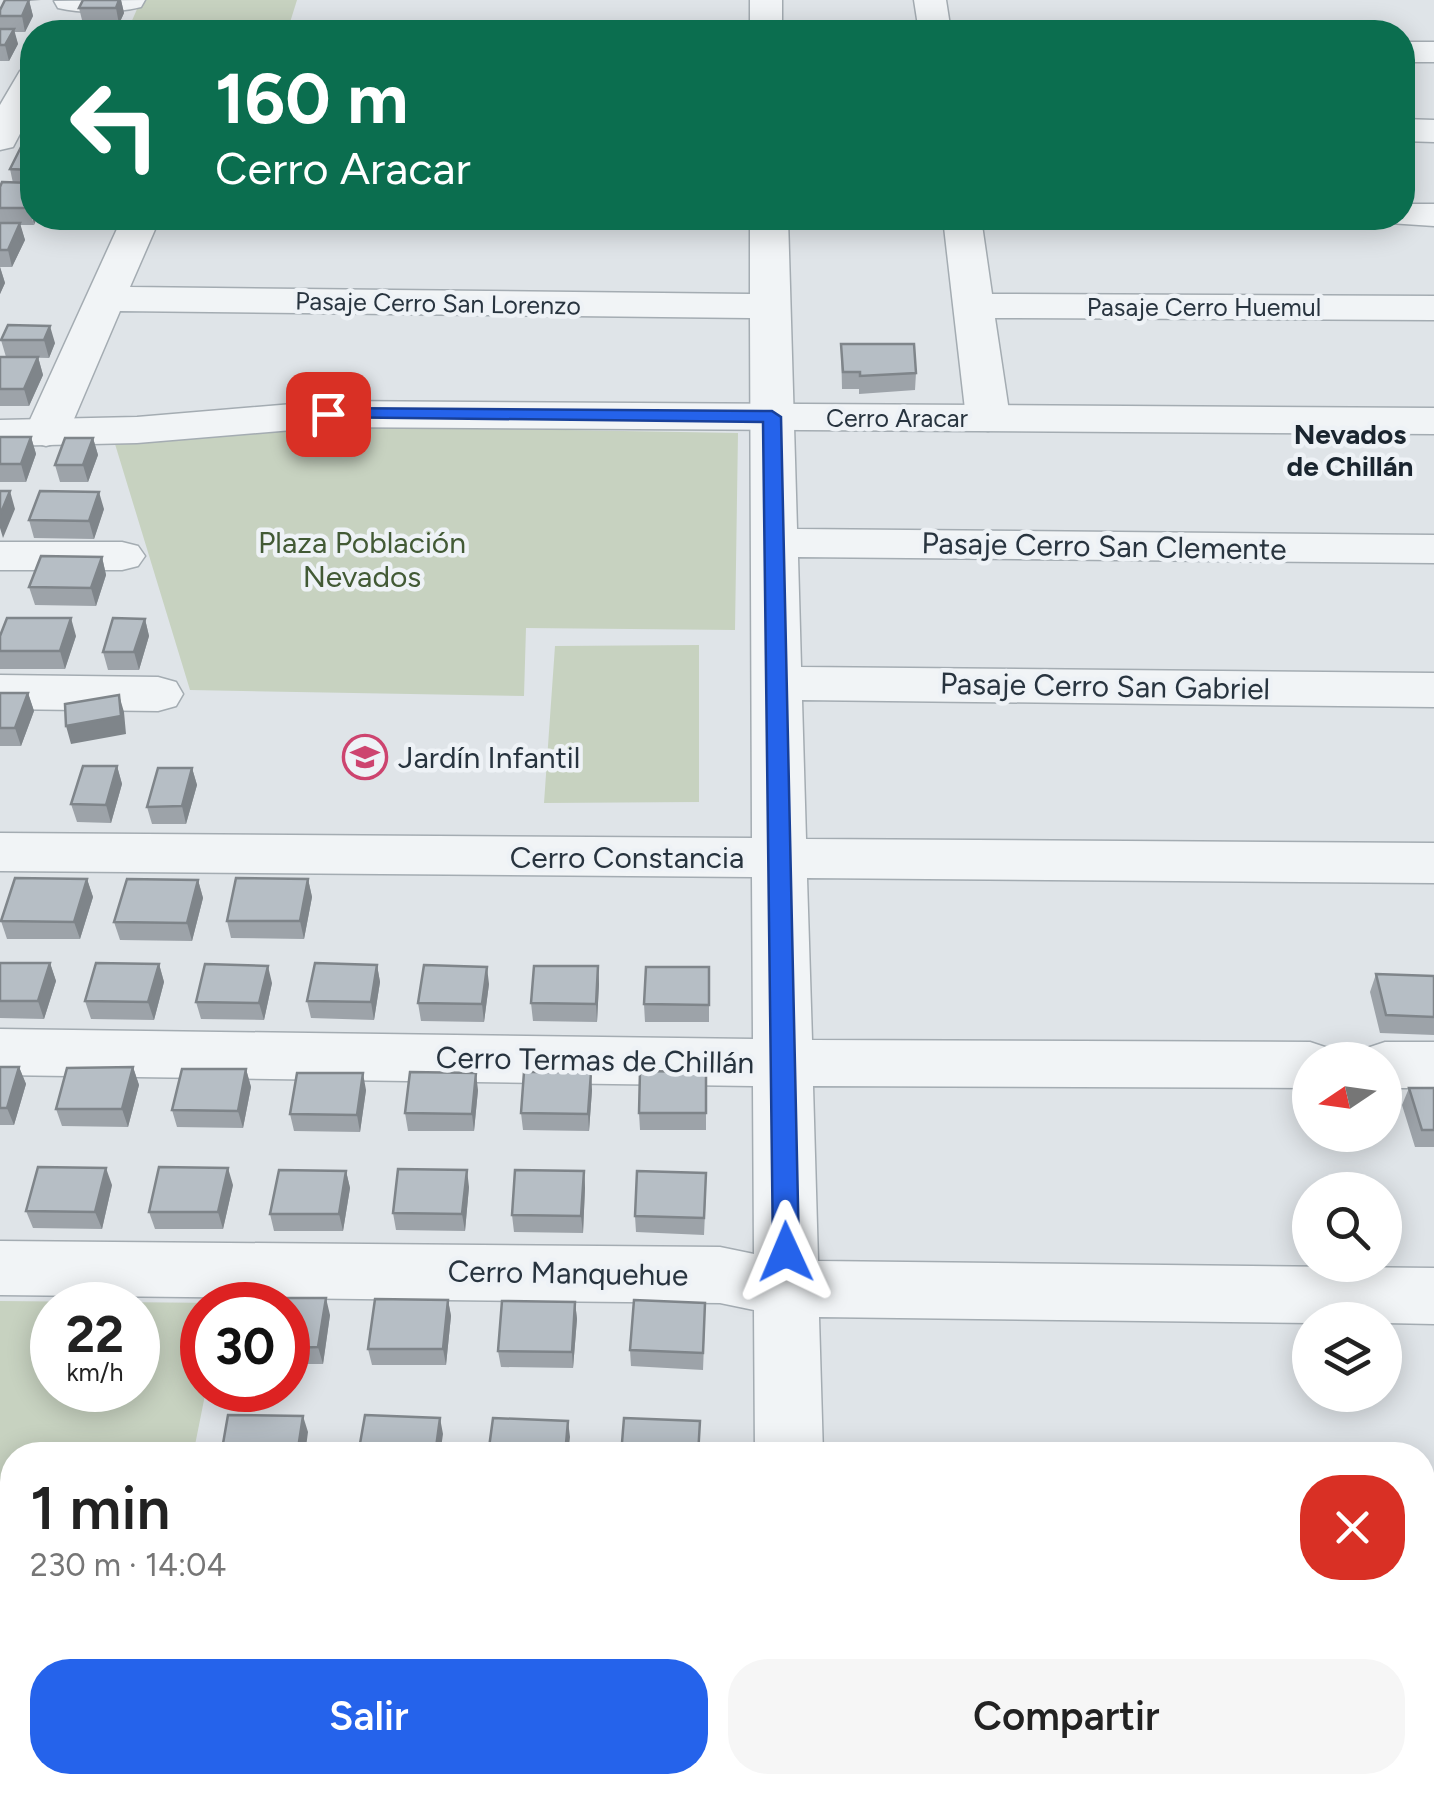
<!DOCTYPE html>
<html lang="es">
<head>
<meta charset="utf-8">
<style>
  body { margin:0; font-family:Figtree,sans-serif; background:#f6f6f6; color:#222; height:100vh; display:flex; flex-direction:column; font-size:38px; white-space:nowrap }
  * { box-sizing:border-box; margin:0 }
  p { font-size:32px; color:#767676 }
  .icon { flex:none; width:55px; height:55px; fill:none; stroke:currentColor; stroke-width:2; stroke-linecap:round; stroke-linejoin:round }
  .map { position:relative; flex:1; overflow:hidden }
  .drawer { position:absolute; left:0px; top:1442px; width:1435px; height:352px; display:flex; flex-direction:column; background:#fff; border-radius:40px 40px 0 0; box-shadow:0 5px 25px #0003 }
  .drawer>* { flex:none }
  .top-card { position:absolute; left:20px; top:20px; width:1395px; height:210px; border-radius:40px; box-shadow:0 5px 25px #0003; background:#0b6e4f; color:#fff; overflow:hidden }
  .needle { width:65px; rotate:257deg }
  .tools { position:absolute; left:1292px; top:1042px; display:grid; gap:20px }
  .tools a { display:grid; place-items:center; width:110px; height:110px; border-radius:50%; background:#fff; box-shadow:0 5px 25px #0003; font-size:50px }
  .speed { position:absolute; left:30px; top:1282px; display:flex; gap:20px; font-size:50px; font-weight:700; text-align:center }
  .speed>* { display:grid; place-content:center; width:130px; height:130px; border-radius:50%; background:#fff; box-shadow:0 5px 25px #0003; line-height:1 }
  .speed small { font-size:25px; font-weight:400 }
  .speed .limit { border:15px solid #d22; background:#fff; color:#111 }
  .pin { position:absolute; display:grid; place-items:center; width:85px; height:85px; color:#fff; margin:-42px; border-radius:20px; box-shadow:0 5px 15px #0006 }
  .me { position:absolute; width:110px; margin:-55px; rotate:359deg; stroke-linejoin:round; filter:drop-shadow(0 0 8px #0008) }
  .turn { display:flex; align-items:center; gap:35px; height:210px; padding:0 30px; font-size:45px }
  .turn .icon { width:130px; height:130px; stroke-width:2.5 }
  .turn b { display:block; font-size:70px; line-height:85px }
  .round { display:grid; place-items:center; flex:none; width:105px; height:105px; border-radius:40px; background:#f6f6f6 }
  .headline { display:flex; align-items:center; justify-content:space-between; height:170px; padding:0 30px }
  h1 { font-size:60px; font-weight:600; line-height:75px }
  .primary-button { display:flex; gap:20px; margin-top:auto; padding:20px 30px }
  .primary-button a { flex:1; height:115px; border-radius:40px; background:#2563eb; color:#fff; font-size:40px; font-weight:600; line-height:115px; text-align:center }
  .primary-button a+a { background:#f6f6f6; color:#222 }
  .map>svg:first-child { display:block }
  .green { fill:#c7d2c0; fill-rule:evenodd }
  .lines { fill:none; stroke-linecap:round; stroke-linejoin:round }
  .minor-casing { stroke:#a4acb2; stroke-width:3 }
  .tertiary-casing { stroke:#a4acb2; stroke-width:3 }
  .minor { fill:#f1f4f6; fill-rule:evenodd }
  .tertiary { fill:#f1f4f6; fill-rule:evenodd }
  .wall { fill:#9da3a9 }
  .shaded-wall { fill:#7f858a }
  .building { fill:#b6bec5; stroke:#7f858a; stroke-width:2.5 }
  .route { fill:#2563eb; stroke:#184099; stroke-width:2.5 }
  .labels { text-anchor:middle; dominant-baseline:central; stroke-width:9; stroke-linejoin:round; paint-order:stroke }
  .far-street-label { font-size:25px; fill:#28343f; stroke:#eef2f6 }
  .far-neighbourhood-label { font-size:28px; font-weight:bold; fill:#1a252f; stroke:#eef2f6 }
  .park-label { font-size:30px; fill:#425a35; stroke:#eef2f6 }
  .street-label { font-size:30px; fill:#28343f; stroke:#eef2f6 }
  .poi-label { font-size:30px; fill:#28343f; stroke:#eef2f6; text-anchor:start }
</style>
</head>
<body>
<div class="map">
<svg width="1434" height="1793" viewBox="0 0 1434 1793">
  <rect width="100%" height="100%" fill="#dfe4e8"/>
  <path class="green" d="M 141,0 L 297,0 L 287,32 L 127,32 Z
    M 337,426 L 738,433 L 735,630 L 526,628 L 524,696 L 190,690 L 115,444 Z
    M 699,645 L 699,802 L 544,803 L 555,646 Z
    M 0,1301 L 223,1303 L 202,1305 L 202,1390 L 206,1390 L 193,1455 L 12,1455 L 12,1616 L 0,1616 ZM 52,1305 L 138,1305 L 138,1390 L 52,1390 Z"/>
  <g class="lines">
    <defs>
      <path id="minor" d="M 145,0 L 141,7 C 116,13 83,14 58,8 L 54,1 Z
        M 750,0 L 782,0 L 782,32 L 750,32 Z
        M 914,0 L 946,0 L 951,32 L 919,32 Z
        M 1402,42 L 1434,42 L 1434,62 L 1402,62 Z
        M 32,68 L 32,111 L 13,147 L 0,150 L 0,105 L 20,71 Z
        M 1402,119 L 1434,120 L 1434,142 L 1402,141 Z
        M 1402,204 L 1434,204 L 1434,226 L 1389,223 L 1385,218 L 1402,218 Z
        M 122,218 L 160,218 L 130,287 L 750,294 L 750,218 L 788,218 L 797,529 L 1434,535 L 1434,563 L 798,557 L 801,667 L 1434,673 L 1434,707 L 802,700 L 806,839 L 1434,843 L 1434,883 L 807,878 L 812,1040 L 1310,1042 L 1331,1049 L 1337,1060 L 1310,1060 L 1310,1088 L 813,1086 L 818,1261 L 1434,1268 L 1434,1324 L 1385,1323 L 1385,1320 L 1310,1323 L 819,1317 L 823,1455 L 755,1455 L 754,1310 L 720,1303 L 0,1295 L 0,1241 L 720,1247 L 754,1254 L 753,1086 L 0,1075 L 0,1029 L 753,1039 L 752,877 L 0,871 L 0,833 L 752,838 L 750,318 L 120,311 L 68,433 L 61,442 L 46,446 L 31,442 L 24,433 Z
        M 943,218 L 981,218 L 992,294 L 1434,296 L 1434,320 L 995,318 L 1010,418 L 1003,427 L 988,431 L 973,427 L 966,418 Z
        M 0,542 L 122,542 L 138,546 L 145,556 L 138,566 L 122,570 L 0,570 Z
        M 0,675 L 158,677 L 176,682 L 183,694 L 176,706 L 158,711 L 0,709 Z
        M 1385,1042 L 1434,1042 L 1434,1088 L 1385,1088 L 1385,1060 L 1358,1060 L 1364,1049 Z
        M 1422,1518 L 1434,1518 L 1434,1586 L 1422,1586 Z
        M 756,1782 L 833,1782 L 834,1793 L 756,1793 Z"/>
      <path id="tertiary" d="M 328,401 L 1434,408 L 1434,434 L 328,427 L 137,443 L 0,446 L 0,420 L 137,417 Z"/>
    </defs>
    <use href="#minor" class="minor-casing"/>
    <use href="#tertiary" class="tertiary-casing"/>
    <use href="#minor" class="minor"/>
    <use href="#tertiary" class="tertiary"/>
  </g>
  <path class="wall" d="M 5,0 L 41,0 L 29,1 L 33,16 L 25,32 L 14,32 L 18,44 L 9,61 L 0,61 L 0,10 Z
    M 121,0 L 124,13 L 119,24 L 83,24 L 79,8 Z
    M 32,124 L 32,218 L 34,225 L 20,225 L 25,240 L 12,267 L 0,267 L 5,283 L 0,294 L 0,187 L 13,183 L 10,169 L 32,146 L 28,132 Z
    M 8,325 L 55,343 L 49,358 L 6,357 L 1,340 Z
    M 841,344 L 916,373 L 915,390 L 859,394 L 859,389 L 842,389 Z
    M 0,357 L 38,357 L 43,375 L 29,406 L 0,406 Z
    M 0,437 L 31,437 L 36,454 L 26,482 L 0,482 Z
    M 93,438 L 98,455 L 88,482 L 60,482 L 55,465 Z
    M 104,509 L 94,539 L 34,538 L 29,520 Z
    M 102,557 L 106,575 L 96,606 L 35,605 L 29,587 Z
    M 145,619 L 149,636 L 139,670 L 108,670 L 103,652 Z
    M 0,636 L 76,636 L 65,669 L 0,669 Z
    M 0,693 L 28,693 L 34,711 L 21,746 L 0,746 Z
    M 117,766 L 122,784 L 111,823 L 77,822 L 71,804 Z
    M 192,768 L 197,785 L 186,824 L 152,824 L 147,807 Z
    M 87,879 L 93,897 L 80,939 L 7,939 L 1,921 Z
    M 308,879 L 312,897 L 304,939 L 231,938 L 227,921 Z
    M 198,880 L 203,898 L 192,941 L 120,940 L 114,922 Z
    M 0,963 L 50,963 L 56,981 L 44,1019 L 0,1018 Z
    M 159,964 L 164,982 L 154,1020 L 91,1019 L 85,1001 Z
    M 377,965 L 380,982 L 374,1020 L 311,1018 L 307,1001 Z
    M 598,966 L 599,984 L 597,1022 L 533,1021 L 531,1003 Z
    M 709,967 L 709,1022 L 645,1022 L 644,1004 Z
    M 1376,974 L 1434,976 L 1434,1035 L 1380,1033 L 1370,992 Z
    M 272,983 L 264,1020 L 201,1019 L 196,1002 Z
    M 489,984 L 484,1022 L 421,1021 L 418,1003 Z
    M 0,1067 L 19,1067 L 26,1084 L 14,1125 L 0,1125 Z
    M 133,1067 L 139,1085 L 128,1127 L 62,1126 L 56,1109 Z
    M 246,1069 L 251,1087 L 243,1128 L 177,1127 L 172,1110 Z
    M 706,1072 L 706,1130 L 640,1130 L 639,1113 Z
    M 1409,1088 L 1434,1088 L 1434,1147 L 1415,1147 L 1402,1105 Z
    M 366,1090 L 360,1132 L 294,1131 L 290,1114 Z
    M 478,1090 L 474,1131 L 408,1131 L 405,1113 Z
    M 592,1090 L 589,1131 L 523,1130 L 521,1113 Z
    M 346,1171 L 350,1188 L 343,1231 L 274,1231 L 270,1214 Z
    M 584,1171 L 585,1188 L 583,1233 L 514,1232 L 512,1215 Z
    M 112,1185 L 102,1229 L 33,1228 L 26,1211 Z
    M 233,1185 L 223,1229 L 155,1229 L 149,1212 Z
    M 469,1187 L 465,1231 L 396,1230 L 393,1213 Z
    M 706,1190 L 704,1235 L 636,1232 L 635,1216 Z
    M 448,1300 L 451,1316 L 446,1365 L 372,1365 L 368,1349 Z
    M 575,1302 L 577,1319 L 573,1368 L 501,1367 L 498,1351 Z
    M 288,1305 L 330,1315 L 323,1364 L 288,1364 Z
    M 705,1320 L 703,1370 L 631,1366 L 630,1350 Z
    M 0,1603 L 12,1603 L 12,1762 L 0,1762 Z
    M 251,1782 L 249,1793 L 163,1793 L 158,1783 Z
    M 398,1782 L 397,1793 L 309,1793 L 306,1784 Z
    M 458,1782 L 546,1782 L 545,1793 L 460,1793 Z
    M 691,1782 L 690,1793 L 604,1793 L 604,1787 Z"/>
  <path class="shaded-wall" d="M 29,0 L 33,16 L 25,32 L 22,16 Z
    M 119,0 L 121,0 L 124,13 L 119,24 L 116,8 Z
    M 14,29 L 18,44 L 9,61 L 5,45 Z
    M 32,202 L 32,218 L 37,218 L 34,225 L 30,208 Z
    M 20,223 L 25,240 L 12,267 L 8,250 Z
    M 0,267 L 5,283 L 0,294 Z
    M 50,326 L 55,343 L 49,358 L 44,340 Z
    M 38,357 L 43,375 L 29,406 L 24,389 Z
    M 31,437 L 36,454 L 26,482 L 21,464 Z
    M 93,438 L 98,455 L 88,482 L 83,465 Z
    M 10,491 L 15,509 L 3,538 L 0,528 L 0,515 Z
    M 99,492 L 104,509 L 94,539 L 89,521 Z
    M 102,557 L 106,575 L 96,606 L 91,588 Z
    M 71,618 L 76,636 L 65,669 L 60,651 Z
    M 145,619 L 149,636 L 139,670 L 134,652 Z
    M 28,693 L 34,711 L 21,746 L 15,728 Z
    M 119,695 L 124,712 L 126,734 L 71,744 L 66,726 Z
    M 117,766 L 122,784 L 111,823 L 106,805 Z
    M 192,768 L 197,785 L 186,824 L 182,806 Z
    M 87,879 L 93,897 L 80,939 L 74,922 Z
    M 308,879 L 312,897 L 304,939 L 300,921 Z
    M 198,880 L 203,898 L 192,941 L 187,923 Z
    M 50,963 L 56,981 L 44,1019 L 38,1001 Z
    M 159,964 L 164,982 L 154,1020 L 148,1002 Z
    M 377,965 L 380,982 L 374,1020 L 371,1002 Z
    M 268,966 L 272,983 L 264,1020 L 259,1003 Z
    M 598,966 L 599,984 L 597,1022 L 596,1004 Z
    M 487,967 L 489,984 L 484,1022 L 482,1004 Z
    M 19,1067 L 26,1084 L 14,1125 L 7,1108 Z
    M 133,1067 L 139,1085 L 128,1127 L 122,1109 Z
    M 246,1069 L 251,1087 L 243,1128 L 238,1111 Z
    M 591,1072 L 592,1090 L 589,1131 L 588,1114 Z
    M 363,1073 L 366,1090 L 360,1132 L 357,1115 Z
    M 476,1073 L 478,1090 L 474,1131 L 472,1114 Z
    M 106,1168 L 112,1185 L 102,1229 L 95,1212 Z
    M 228,1168 L 233,1185 L 223,1229 L 218,1212 Z
    M 467,1170 L 469,1187 L 465,1231 L 462,1214 Z
    M 346,1171 L 350,1188 L 343,1231 L 339,1214 Z
    M 584,1171 L 585,1188 L 583,1233 L 581,1216 Z
    M 326,1298 L 330,1315 L 323,1364 L 318,1347 Z
    M 448,1300 L 451,1316 L 446,1365 L 443,1349 Z
    M 575,1302 L 577,1319 L 573,1368 L 572,1352 Z
    M 303,1416 L 308,1432 L 305,1455 L 297,1455 Z
    M 440,1418 L 443,1434 L 440,1455 L 435,1455 Z
    M 568,1421 L 570,1437 L 568,1455 L 565,1455 Z
    M 251,1782 L 249,1793 L 247,1793 L 243,1783 Z
    M 392,1782 L 398,1782 L 397,1793 L 395,1793 Z"/>
  <path class="building" d="M 5,0 L 29,0 L 22,16 L 0,16 L 0,10 Z
    M 83,0 L 119,0 L 116,8 L 79,8 Z
    M 0,29 L 14,29 L 5,45 L 0,45 Z
    M 69,30 L 104,31 L 104,32 L 68,32 Z
    M 22,145 L 32,146 L 32,170 L 10,169 Z
    M 2,182 L 32,183 L 32,202 L 30,208 L 0,208 L 0,187 Z
    M 0,223 L 20,223 L 8,250 L 0,250 Z
    M 8,325 L 50,326 L 44,340 L 1,340 Z
    M 841,344 L 914,344 L 916,373 L 860,376 L 860,372 L 843,372 Z
    M 0,357 L 38,357 L 24,389 L 0,389 Z
    M 0,437 L 31,437 L 21,464 L 0,464 Z
    M 65,438 L 93,438 L 83,465 L 55,465 Z
    M 0,491 L 10,491 L 0,515 Z
    M 40,491 L 99,492 L 89,521 L 29,520 Z
    M 41,556 L 102,557 L 91,588 L 29,587 Z
    M 7,618 L 71,618 L 60,651 L 0,651 L 0,636 Z
    M 113,618 L 145,619 L 134,652 L 103,652 Z
    M 0,693 L 28,693 L 15,728 L 0,728 Z
    M 119,695 L 121,716 L 66,726 L 65,704 Z
    M 83,766 L 117,766 L 106,805 L 71,804 Z
    M 158,768 L 192,768 L 182,806 L 147,807 Z
    M 15,878 L 87,879 L 74,922 L 1,921 Z
    M 236,878 L 308,879 L 300,921 L 227,921 Z
    M 127,879 L 198,880 L 187,923 L 114,922 Z
    M 0,963 L 50,963 L 38,1001 L 0,1001 Z
    M 96,963 L 159,964 L 148,1002 L 85,1001 Z
    M 315,963 L 377,965 L 371,1002 L 307,1001 Z
    M 205,964 L 268,966 L 259,1003 L 196,1002 Z
    M 424,965 L 487,967 L 482,1004 L 418,1003 Z
    M 534,966 L 598,966 L 596,1004 L 531,1003 Z
    M 646,967 L 709,967 L 709,1005 L 644,1004 Z
    M 1376,974 L 1434,976 L 1434,1017 L 1386,1015 Z
    M 0,1067 L 19,1067 L 7,1108 L 0,1108 Z
    M 133,1067 L 122,1109 L 56,1109 L 67,1068 Z
    M 182,1069 L 246,1069 L 238,1111 L 172,1110 Z
    M 640,1071 L 706,1072 L 706,1113 L 639,1113 Z
    M 410,1072 L 476,1073 L 472,1114 L 405,1113 Z
    M 524,1072 L 591,1072 L 588,1114 L 521,1113 Z
    M 297,1073 L 363,1073 L 357,1115 L 290,1114 Z
    M 1409,1088 L 1434,1088 L 1434,1130 L 1422,1130 Z
    M 38,1167 L 106,1168 L 95,1212 L 26,1211 Z
    M 159,1167 L 228,1168 L 218,1212 L 149,1212 Z
    M 398,1169 L 467,1170 L 462,1214 L 393,1213 Z
    M 279,1170 L 346,1171 L 339,1214 L 270,1214 Z
    M 515,1170 L 584,1171 L 581,1216 L 512,1215 Z
    M 637,1171 L 706,1173 L 704,1218 L 635,1216 Z
    M 253,1298 L 326,1298 L 318,1347 L 288,1348 L 288,1305 L 252,1305 Z
    M 375,1299 L 448,1300 L 443,1349 L 368,1349 Z
    M 634,1300 L 705,1303 L 703,1353 L 630,1350 Z
    M 502,1301 L 575,1302 L 572,1352 L 498,1351 Z
    M 228,1415 L 303,1416 L 297,1455 L 221,1455 Z
    M 365,1415 L 440,1418 L 435,1455 L 358,1455 Z
    M 493,1418 L 568,1421 L 565,1455 L 488,1455 Z
    M 624,1418 L 700,1421 L 698,1455 L 621,1455 Z
    M 0,1603 L 12,1603 L 12,1749 L 0,1749 Z
    M 306,1782 L 392,1782 L 306,1784 Z
    M 458,1782 L 543,1782 L 543,1785 L 458,1785 Z
    M 604,1782 L 690,1782 L 690,1786 L 604,1787 Z"/>
  <path class="route" d="M 328,408 L 772,411 L 781,417 L 799,1252 L 795,1260 L 786,1263 L 777,1260 L 773,1252 L 763,422 L 321,417 L 321,410 Z"/>
  <defs>
    <symbol id="school-ring" viewBox="-11 -11 22 22"><circle r="9.5" fill="#eef2f6" stroke="#cd446f" stroke-width="1.5"/><path d="M0-5L7-2L0 1L-7-2ZM-4 1L0 2.5L4 1V4Q0 6-4 4Z" fill="#cd446f"/></symbol>
  </defs>
  <g fill-rule="evenodd">
    <use href="#school-ring" x="340" y="732" width="50" height="50"/>
  </g>
  <g class="labels">
    <g class="far-street-label">
      <text transform="translate(438 303) rotate(1)">Pasaje Cerro San Lorenzo</text>
      <text x="1204" y="307">Pasaje Cerro Huemul</text>
      <text x="897" y="418">Cerro Aracar</text>
    </g>
    <g class="far-neighbourhood-label">
      <text x="1350" y="434">Nevados<tspan x="1350" dy="32">de Chillán</tspan></text>
    </g>
    <g class="park-label">
      <text x="362" y="542">Plaza Población<tspan x="362" dy="34">Nevados</tspan></text>
    </g>
    <g class="street-label">
      <text transform="translate(1104 546) rotate(1)">Pasaje Cerro San Clemente</text>
      <text transform="translate(1105 686) rotate(1)">Pasaje Cerro San Gabriel</text>
      <text x="627" y="857">Cerro Constancia</text>
      <text transform="translate(595 1060) rotate(1)">Cerro Termas de Chillán</text>
      <text transform="translate(568 1273) rotate(1)">Cerro Manquehue</text>
    </g>
    <g class="poi-label">
      <text x="398" y="757">Jardín Infantil</text>
    </g>
  </g>
</svg>
<div class="tools">
<a><svg class="needle" viewBox="-14 -14 28 28"><path d="M0-13l5 13h-10z" fill="#e53935"/><path d="M0 13l5-13h-10z" fill="#767676"/></svg></a>
<a><svg class="icon" aria-label="search" viewBox="0 0 24 24"><circle cx="10" cy="10" r="6"/><path d="M15 15l6 6"/></svg></a>
<a><svg class="icon" aria-label="layers" viewBox="0 0 24 24"><path d="M12 4l9 5-9 5-9-5zM3 14l9 5 9-5"/></svg></a>
</div>
<div class="speed"><div>22<small>km/h</small></div><div class="limit">30</div></div>
<div class="pin" style="left:328px;top:414px;background:#d93025"><svg class="icon" aria-label="arrive" viewBox="0 0 24 24"><path d="M6 21V4h12l-3 4 3 4H6"/></svg></div>
<svg class="me" style="left:786px;top:1252px" viewBox="-20 -20 40 40"><path d="M0-17L14 15 0 8-14 15z" fill="#2563eb" stroke="#fff" stroke-width="4"/></svg>
<div class="top-card">
<div class="turn"><svg class="icon" aria-label="left" viewBox="0 0 24 24"><path d="M17 20v-9H6M10 6l-5 5 5 5"/></svg><div><b>160 m</b>Cerro Aracar</div></div>
</div>
<section class="drawer">
<div class="headline"><div><h1>1 min</h1><p>230 m · 14:04</p></div><a class="round" style="background:#d93025;color:#fff"><svg class="icon" aria-label="close" viewBox="0 0 24 24"><path d="M6 6l12 12M18 6L6 18"/></svg></a></div>
<div class="primary-button"><a>Salir</a><a>Compartir</a></div>
</section>
</div>
</body>
</html>
